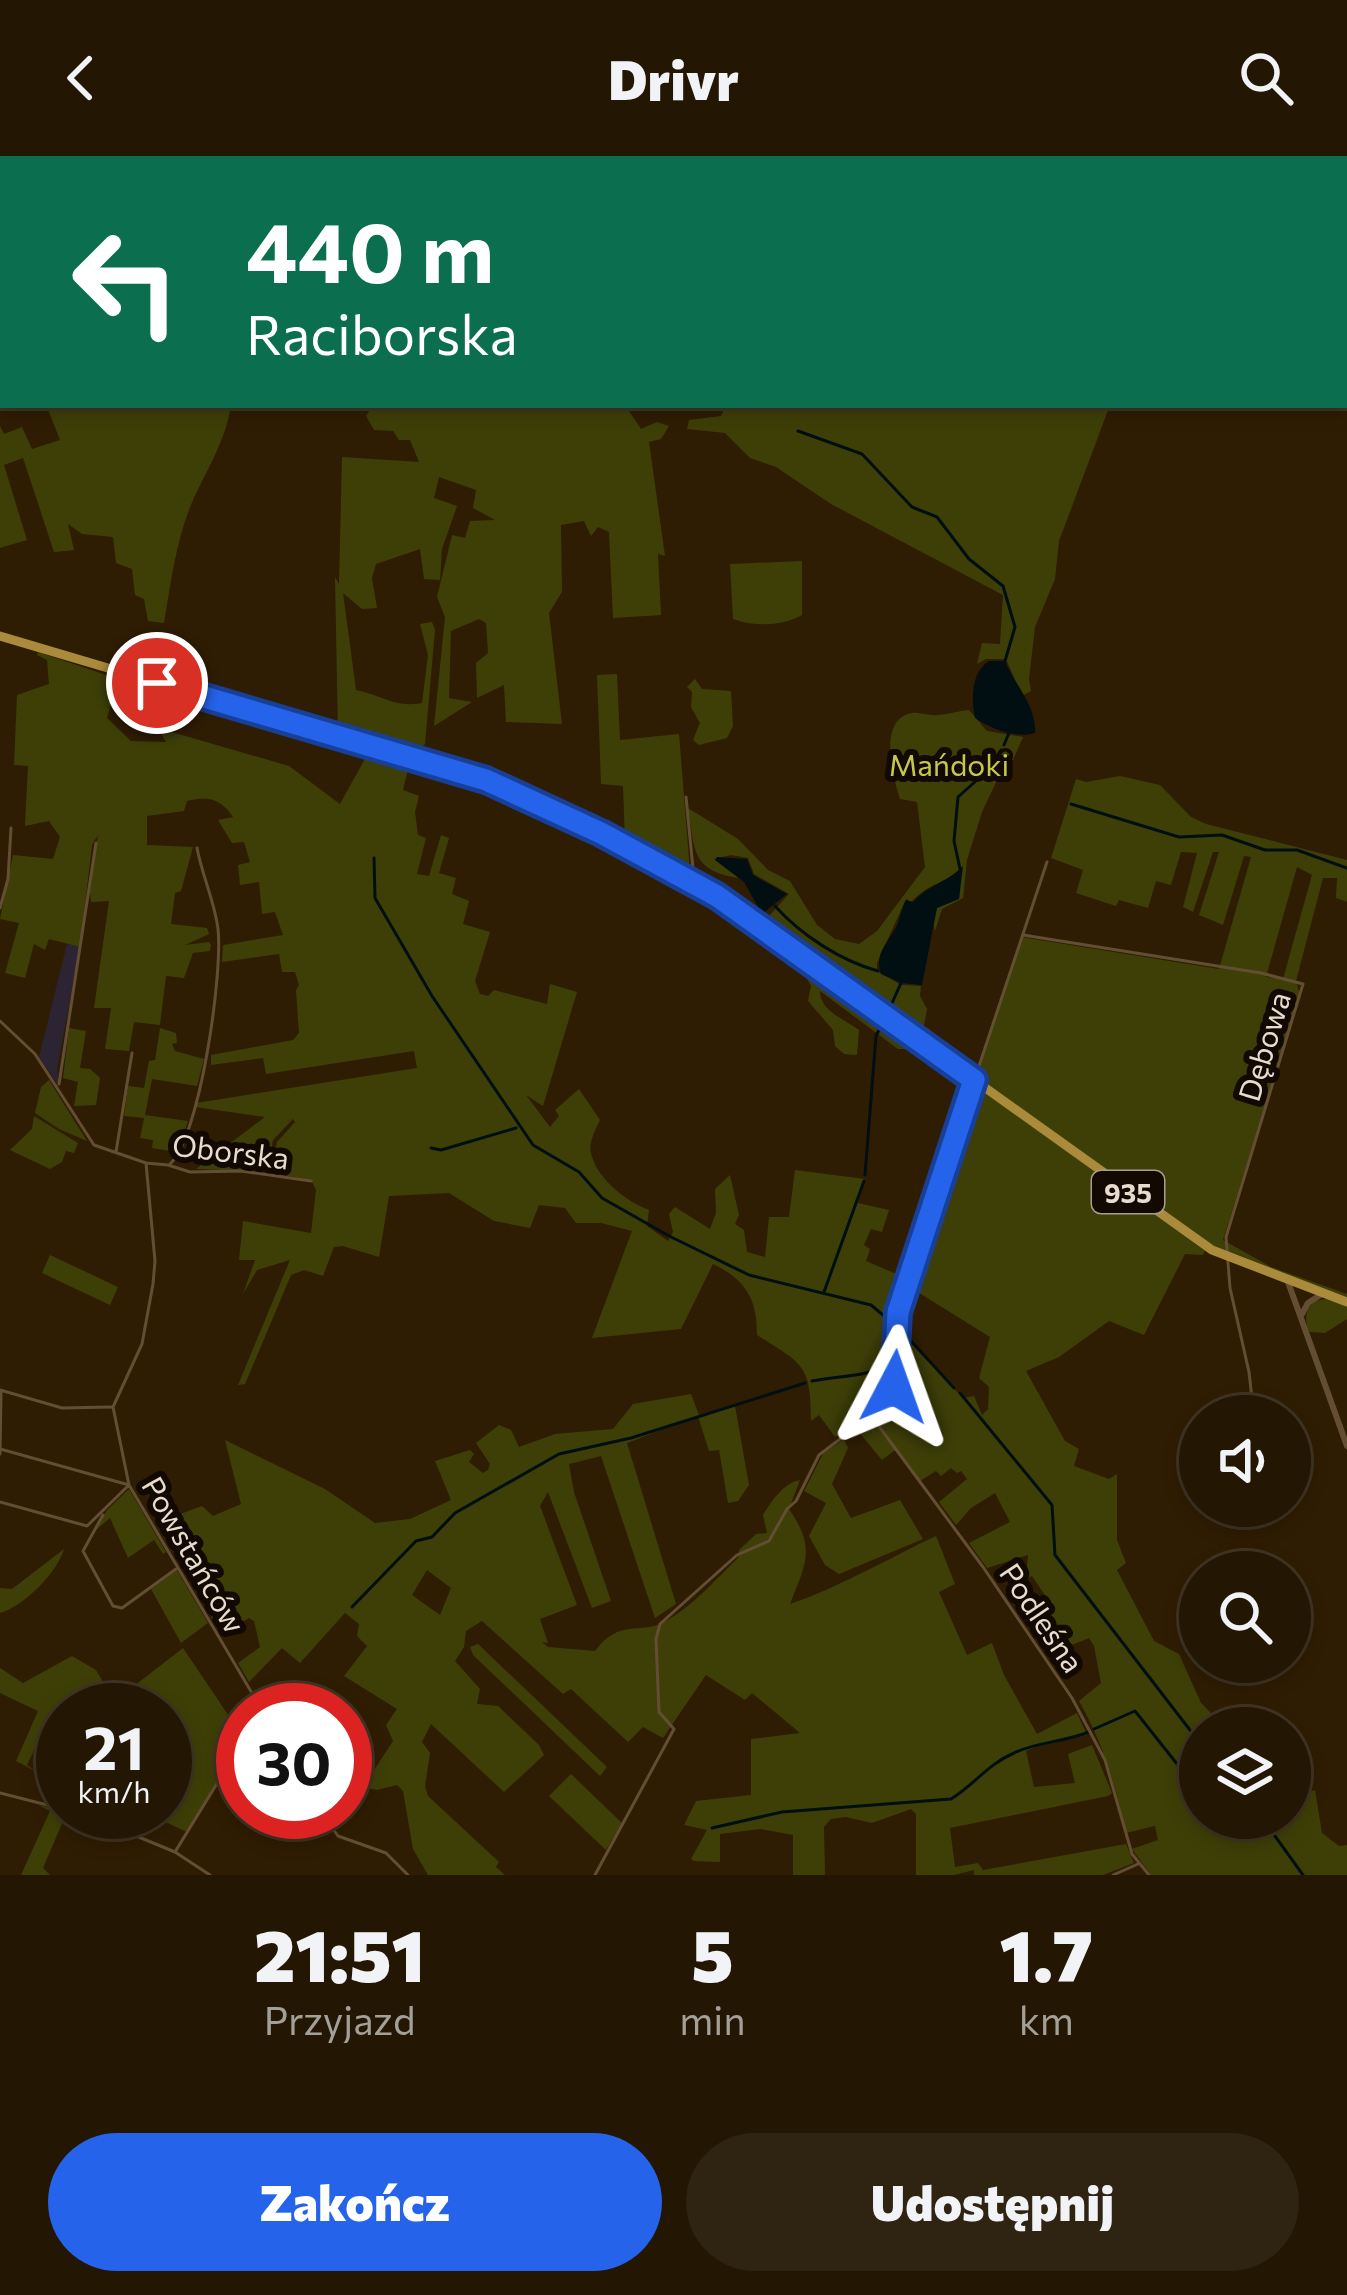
<!DOCTYPE html>
<html lang="pl">
<head>
<meta charset="utf-8">
<style>
  body { margin:0; font-family:Commissioner,sans-serif; background:#2f2311; color:#f1f3f6; height:100vh; display:flex; flex-direction:column; font-size:45px; white-space:nowrap }
  * { box-sizing:border-box; margin:0 }
  p { font-size:39px; color:#a39f99 }
  .icon { flex:none; width:66px; height:66px; fill:none; stroke:currentColor; stroke-width:2; stroke-linecap:round; stroke-linejoin:round }
  .map { position:relative; height:1719px; overflow:hidden }
  .sheet { display:flex; flex-direction:column; background:#231602; flex:1 }
  .sheet>* { flex:none }
  .hud { position:absolute; left:0px; top:0px; width:1347px; height:252px; box-shadow:0 6px 18px #0003,0 0 0 3px #403524; background:#0b6e4f; color:#fff; overflow:hidden }
  .fabs { position:absolute; left:1179px; top:1239px; display:grid; gap:24px }
  .fabs a { display:grid; place-items:center; width:132px; height:132px; border-radius:50%; background:#231602; box-shadow:0 6px 18px #0003,0 0 0 3px #403524; font-size:60px }
  .speed { position:absolute; left:36px; top:1527px; display:flex; gap:24px; font-size:60px; font-weight:700; text-align:center }
  .speed>* { display:grid; place-content:center; width:156px; height:156px; border-radius:50%; background:#231602; box-shadow:0 6px 18px #0003,0 0 0 3px #403524; line-height:1 }
  .speed small { font-size:30px; font-weight:400 }
  .speed .limit { border:18px solid #d22; background:#fff; color:#111 }
  .pin { position:absolute; display:grid; place-items:center; width:102px; height:102px; color:#fff; margin:-51px; border:6px solid #fff; border-radius:50%; box-shadow:0 3px 12px #0007 }
  .me { position:absolute; width:132px; margin:-66px; rotate:4deg; stroke-linejoin:round; filter:drop-shadow(0 0 9px #0008) }
  .turn { display:flex; align-items:center; gap:42px; height:252px; padding:0 48px; font-size:54px }
  .turn .icon { width:156px; height:156px; stroke-width:2.5 }
  .turn b { display:block; font-size:84px; line-height:102px }
  .eta { display:flex; justify-content:space-evenly; align-items:center; height:204px; text-align:center }
  .eta b { font-size:72px; font-weight:800; line-height:84px }
  .cta { display:flex; gap:24px; margin-top:auto; padding:24px 48px }
  .cta a { flex:1; height:138px; border-radius:72px; background:#2563eb; color:#fff; font-size:48px; font-weight:800; line-height:138px; text-align:center }
  .cta a+a { background:#2f2311; color:#f1f3f6 }
  header { display:flex; justify-content:space-between; align-items:center; height:156px; padding:0 48px; background:#231602; font-size:54px; font-weight:800 }
  .map>svg:first-child { display:block }
  .industrial { fill:#2d2433 }
  .green { fill:#3e3f07; fill-rule:evenodd }
  .water { fill:#020f12 }
  .lines { fill:none; stroke-linecap:round; stroke-linejoin:round }
  .stream { stroke:#020f12; stroke-width:3 }
  .street { stroke:#634e33; stroke-width:3 }
  .secondary { stroke:#634e33; stroke-width:6 }
  .primary { stroke:#aa8b3c; stroke-width:9 }
  .route-casing { stroke:#184099; stroke-width:30 }
  .route { stroke:#2563eb; stroke-width:21 }
  .labels { text-anchor:middle; dominant-baseline:central; stroke-width:12; stroke-linejoin:round; paint-order:stroke }
  .shield { fill:#110902; stroke:#a89d90; stroke-width:3 }
  .shield-label { font-size:27px; font-weight:bold; fill:#e9dccd }
  .park-label { font-size:30px; fill:#c5c848; stroke:#110902 }
  .street-label { font-size:30px; fill:#e9dccd; stroke:#110902 }
</style>
</head>
<body>
<header><svg class="icon" aria-label="back" viewBox="0 0 24 24"><path d="M15 5l-7 7 7 7"/></svg>Drivr<svg class="icon" aria-label="search" viewBox="0 0 24 24"><circle cx="10" cy="10" r="6"/><path d="M15 15l6 6"/></svg></header>
<div class="map">
<svg width="1347" height="1719" viewBox="0 0 1347 1719">
  <rect width="100%" height="100%" fill="#2f1d03"/>
  <path class="industrial" d="M 67,788 L 80,791 L 57,913 L 59,930 L 39,901 Z"/>
  <path class="green" d="M 51,249 L 231,249 C 226,283 209,310 193,344 C 176,384 171,425 164,467 L 148,465 L 144,443 L 135,439 L 132,413 L 116,407 L 113,381 L 82,378 L 68,368 L 74,394 L 54,396 L 23,302 L 4,309 L 27,384 L 0,392 L 0,270 L 4,278 L 22,271 L 32,293 L 60,284 L 47,251 Z
    M 373,249 L 625,249 L 641,273 L 657,266 L 669,270 L 661,283 L 649,286 L 665,400 L 658,398 L 661,459 L 613,462 L 609,376 L 598,371 L 591,380 L 584,365 L 561,369 L 562,436 L 549,457 L 562,568 L 506,566 L 504,529 L 477,542 L 476,507 L 488,497 L 486,467 L 479,463 L 451,475 L 449,542 L 472,546 L 434,570 L 445,461 L 437,441 L 452,379 L 465,382 L 470,365 L 495,364 L 473,352 L 476,334 L 439,321 L 434,342 L 457,350 L 442,393 L 440,424 L 424,423 L 420,393 L 376,408 L 372,422 L 377,452 L 362,453 L 343,437 L 356,534 C 384,540 395,552 422,547 L 428,499 L 420,468 L 432,466 L 435,474 L 425,588 L 414,598 L 338,576 L 335,421 L 339,428 L 342,301 L 419,306 L 410,284 L 399,284 L 393,275 L 374,274 L 366,260 Z
    M 726,249 L 1110,249 L 1059,385 L 1055,423 L 1035,471 L 1029,523 L 1031,535 L 1022,540 L 1006,503 L 986,503 L 977,508 L 982,487 L 1000,488 L 1003,439 L 831,348 L 776,311 L 750,302 L 725,277 L 687,273 L 689,264 L 721,260 Z
    M 802,405 L 802,459 C 783,470 754,471 733,463 L 730,408 Z
    M 38,496 L 118,523 L 107,562 L 131,585 L 166,586 L 158,572 L 289,610 L 340,648 L 372,590 L 411,601 L 403,634 L 419,640 L 415,656 L 418,679 L 426,682 L 417,718 L 429,720 L 441,679 L 449,682 L 439,717 L 456,722 L 452,738 L 469,745 L 463,768 L 490,776 L 475,825 L 480,838 L 488,840 L 494,834 L 547,848 L 550,828 L 577,836 L 543,950 L 526,939 L 550,971 L 559,960 L 555,954 L 579,933 L 600,964 C 595,975 587,988 592,1001 C 599,1024 627,1046 649,1054 L 647,1070 L 668,1085 L 673,1076 L 669,1058 L 675,1051 L 710,1073 L 716,1057 L 715,1033 L 730,1019 L 739,1059 L 735,1068 L 744,1074 L 747,1096 L 765,1101 L 769,1061 L 789,1061 L 795,1014 L 865,1023 L 858,1047 L 889,1054 L 882,1076 L 871,1073 L 864,1089 L 870,1093 L 866,1105 L 908,1123 L 899,1156 L 898,1180 L 900,1176 L 963,1242 L 974,1240 L 982,1259 L 988,1253 L 989,1231 L 979,1222 L 990,1181 L 908,1130 L 976,930 L 1205,1095 L 1203,1099 L 1185,1098 L 1144,1179 L 1109,1165 L 1059,1201 L 1026,1215 L 1065,1285 L 1079,1293 L 1074,1310 L 1109,1323 L 1117,1318 L 1117,1384 L 1126,1407 L 1117,1414 L 1154,1485 L 1179,1498 L 1201,1547 L 1226,1572 L 1200,1572 L 1200,1662 L 1290,1662 L 1290,1625 L 1302,1638 L 1315,1634 L 1322,1677 L 1339,1690 L 1347,1689 L 1347,1719 L 1151,1719 L 1132,1693 L 1158,1684 L 1155,1670 L 1126,1677 C 1116,1630 1103,1587 1079,1545 L 1101,1527 L 1094,1490 L 1089,1482 L 1059,1494 L 1041,1458 L 1051,1448 L 1032,1420 L 1026,1423 L 1028,1399 L 987,1412 L 969,1387 L 1010,1366 L 995,1337 L 971,1352 L 956,1369 L 939,1346 L 967,1323 L 961,1315 L 957,1317 L 951,1312 L 941,1320 L 936,1315 L 920,1325 L 895,1294 L 882,1304 L 857,1274 L 899,1240 L 894,1238 L 895,1231 L 868,1259 L 835,1281 L 819,1259 L 811,1265 C 811,1208 803,1208 757,1179 C 757,1143 746,1124 713,1108 L 681,1173 L 592,1182 L 632,1075 L 601,1067 L 576,1067 L 565,1052 L 539,1049 L 530,1072 L 494,1065 L 449,1037 L 389,1040 L 379,1101 L 343,1090 L 334,1091 L 323,1120 L 304,1114 L 291,1119 L 245,1228 L 238,1229 L 290,1104 L 257,1114 L 243,1138 L 255,1104 L 239,1104 L 243,1065 L 311,1077 L 316,1034 L 311,1024 L 272,1017 L 277,986 L 295,966 L 293,963 L 273,984 L 267,1016 L 196,1013 L 265,961 L 195,951 L 196,947 L 417,912 L 414,895 L 266,918 L 263,902 L 211,909 L 211,899 L 293,884 L 299,877 L 296,834 L 299,829 L 295,816 L 282,816 L 279,798 L 222,806 L 223,789 L 283,779 L 275,756 L 262,758 L 259,726 L 240,729 L 238,709 L 250,706 L 244,686 L 232,687 L 218,664 L 233,661 C 221,643 208,639 187,645 L 184,655 L 147,660 L 147,689 L 193,691 L 181,735 L 175,737 L 171,768 L 207,772 L 209,778 L 185,789 L 209,786 L 211,789 L 210,795 L 193,797 L 184,822 L 166,820 L 160,869 L 134,866 L 129,895 L 105,893 L 111,852 L 94,852 L 109,745 L 91,746 L 89,731 L 98,679 L 92,689 L 80,791 L 49,783 L 45,794 L 34,788 L 25,822 L 5,817 L 19,767 L 0,763 L 13,699 L 53,703 L 60,681 L 49,665 L 25,670 L 28,610 L 14,609 L 17,539 L 49,528 L 47,504 L 37,499 Z
    M 617,518 L 620,584 L 679,578 L 690,715 L 687,717 L 625,687 L 623,630 L 601,628 L 597,519 Z
    M 695,523 L 702,533 L 731,535 L 733,570 L 727,582 L 699,589 L 693,584 L 700,567 L 691,551 L 692,536 L 687,531 Z
    M 969,554 L 987,575 L 1023,581 L 1013,604 L 1001,616 L 982,656 L 967,704 L 963,742 L 942,753 L 935,775 L 933,764 L 937,752 L 959,742 L 961,712 C 946,728 931,725 911,746 L 906,743 L 877,807 L 877,815 L 901,829 L 921,830 L 920,840 L 927,853 L 924,870 L 974,907 L 967,916 L 753,759 L 769,760 L 789,738 L 754,718 L 748,702 L 731,699 L 714,703 L 739,722 C 691,715 695,694 688,652 L 738,683 L 768,714 L 790,725 L 817,769 L 835,783 L 859,788 L 877,775 L 925,711 L 917,646 L 900,643 C 893,621 877,563 912,557 C 916,556 927,559 931,559 C 943,560 957,555 969,554 Z
    M 1120,620 L 1160,629 L 1191,661 L 1206,668 L 1347,704 L 1347,746 L 1336,742 L 1337,722 L 1323,722 L 1296,825 L 1300,839 L 1223,1084 L 1271,1111 L 1347,1138 L 1347,1143 L 1239,1099 L 1221,1095 L 976,923 L 1021,781 L 1219,813 L 1251,701 L 1244,700 L 1223,769 L 1199,759 L 1219,696 L 1213,696 L 1193,756 L 1183,751 L 1197,697 L 1181,696 L 1171,729 L 1156,725 L 1148,752 L 1119,744 L 1116,750 L 1076,737 L 1083,714 L 1051,702 L 1076,623 L 1086,626 ZM 1297,711 L 1312,719 L 1283,823 L 1266,821 Z
    M 811,807 L 906,875 L 909,889 L 905,893 L 898,893 L 820,835 C 820,855 844,863 859,874 L 857,899 L 844,898 L 835,890 L 833,874 L 808,845 L 811,830 L 803,815 Z
    M 69,872 L 86,875 L 80,912 L 90,913 L 100,922 L 96,949 L 74,950 L 78,926 L 63,922 Z
    M 160,872 L 176,877 L 177,887 L 172,888 L 175,895 L 204,903 L 197,930 L 152,923 L 145,959 L 188,965 L 177,996 L 152,992 L 153,984 L 140,982 L 144,962 L 124,960 L 128,930 L 144,932 L 149,905 L 155,904 Z
    M 49,924 L 87,985 L 59,973 L 35,957 L 41,931 Z
    M 34,960 L 78,987 L 74,997 L 66,995 L 62,1006 L 50,1013 L 10,994 L 32,973 Z
    M 50,1099 L 118,1131 L 110,1149 L 42,1117 Z
    M 1329,1143 L 1347,1150 L 1347,1163 L 1325,1177 L 1309,1176 C 1302,1158 1308,1142 1329,1143 Z
    M 691,1238 L 699,1259 L 735,1250 L 749,1329 L 738,1345 L 728,1347 L 719,1294 L 709,1295 L 698,1260 L 627,1287 L 676,1448 L 655,1462 L 601,1300 L 569,1308 L 574,1336 L 611,1445 L 592,1452 L 548,1336 L 540,1350 L 577,1449 L 540,1463 L 548,1487 L 542,1486 L 548,1491 L 595,1495 C 619,1462 640,1479 664,1466 C 691,1452 716,1423 738,1402 L 739,1394 L 756,1378 L 767,1377 L 763,1359 C 772,1345 783,1327 800,1324 L 789,1353 C 816,1392 806,1407 790,1448 C 840,1431 887,1403 936,1380 L 955,1428 L 939,1436 L 967,1499 L 992,1487 L 1004,1519 L 1037,1578 L 1077,1557 L 1087,1579 C 1066,1585 1045,1586 1026,1595 L 1034,1631 L 1075,1627 L 1068,1598 L 1092,1589 L 1112,1637 L 1108,1640 L 950,1672 L 955,1711 L 978,1707 L 983,1714 L 1126,1688 L 1134,1707 L 1103,1719 L 974,1719 L 974,1714 L 954,1719 L 916,1719 L 916,1658 L 911,1653 L 872,1667 L 846,1661 L 831,1663 L 824,1671 L 825,1719 L 793,1719 L 793,1679 L 760,1673 L 720,1678 L 720,1706 L 694,1705 L 691,1703 L 707,1674 L 684,1669 L 696,1645 L 751,1639 L 751,1583 L 800,1577 L 752,1537 L 745,1544 L 706,1519 L 663,1582 L 643,1571 L 628,1586 L 571,1533 L 563,1538 L 482,1465 L 466,1475 L 464,1491 L 455,1505 L 480,1533 L 477,1548 L 498,1550 L 539,1589 L 544,1599 L 504,1636 L 431,1568 L 422,1586 L 430,1597 L 425,1630 L 428,1640 L 499,1706 L 496,1711 L 505,1719 L 428,1719 L 413,1693 L 403,1635 L 397,1629 L 377,1634 L 363,1631 L 393,1585 L 386,1569 L 397,1553 L 344,1520 L 367,1490 L 357,1480 L 359,1468 L 345,1457 L 300,1507 L 282,1492 L 249,1526 L 238,1507 L 260,1491 L 254,1465 L 249,1462 L 221,1478 L 159,1366 L 202,1350 L 213,1360 L 241,1348 L 225,1284 L 325,1333 L 375,1367 L 410,1363 L 451,1344 L 435,1305 L 470,1294 L 474,1298 L 469,1306 L 483,1317 L 488,1314 L 490,1308 L 476,1287 L 499,1269 L 511,1274 L 519,1291 L 555,1278 L 613,1273 L 633,1248 ZM 427,1414 L 451,1432 L 440,1459 L 412,1439 Z
    M 844,1283 L 848,1292 L 832,1328 L 851,1362 L 900,1344 L 923,1383 L 839,1418 L 825,1409 L 809,1380 L 826,1347 L 804,1335 L 823,1298 Z
    M 129,1333 L 166,1396 L 163,1398 L 154,1384 L 128,1402 L 110,1362 L 96,1374 L 107,1354 Z
    M 64,1393 C 57,1417 24,1450 0,1457 L 0,1432 L 12,1433 Z
    M 177,1414 L 208,1467 L 181,1487 L 151,1433 Z
    M 478,1488 L 607,1611 L 600,1620 L 473,1499 L 470,1491 Z
    M 183,1492 L 243,1581 L 187,1676 L 150,1659 L 165,1656 L 165,1635 L 171,1626 L 165,1621 L 165,1554 L 63,1554 L 63,1562 L 50,1561 L 27,1609 L 37,1616 L 16,1605 L 38,1555 L 0,1537 L 0,1512 L 23,1527 L 72,1500 L 96,1514 L 109,1536 L 99,1546 L 107,1551 Z
    M 571,1618 L 622,1667 L 606,1694 L 549,1640 Z
    M 38,1649 L 67,1656 L 43,1712 L 50,1719 L 21,1719 L 50,1655 Z"/>
  <path class="water" d="M 989,505 L 1005,505 C 1015,529 1037,551 1035,577 C 1017,583 991,573 975,562 C 971,544 971,516 989,505 Z
    M 717,701 L 747,703 L 753,719 L 787,738 L 762,758 L 744,726 L 715,704 Z
    M 963,710 L 959,743 L 937,752 L 922,829 L 901,827 L 881,818 C 874,798 887,788 896,771 C 900,763 901,753 906,744 L 913,746 C 928,729 948,726 963,710 Z"/>
  <g class="lines">
    <path class="stream" d="M 798,275 L 862,298 L 912,351 L 937,361 L 969,403 L 1003,430 L 1015,471 L 1005,505
      M 1004,589 L 1009,577
      M 1071,648 L 1179,681 L 1222,679 L 1265,694 L 1297,694 L 1347,712
      M 374,702 L 375,742 L 432,840 L 533,989 L 579,1016 L 602,1042 L 669,1080 L 749,1119 L 871,1149 L 895,1169 L 893,1205 C 870,1222 840,1219 812,1225
      M 960,713 L 954,685 L 958,641 L 987,615 L 1001,594
      M 775,750 C 801,779 841,805 878,815
      M 888,856 L 901,827
      M 431,992 L 441,994 L 516,972
      M 865,1019 L 876,880 L 883,866
      M 824,1136 L 864,1025
      M 902,1175 L 954,1232
      M 960,1237 L 1052,1349 L 1055,1399 L 1200,1587
      M 352,1451 L 416,1385 L 432,1381 L 455,1357 L 559,1298 L 631,1282 L 805,1227
      M 1094,1573 L 1135,1555 L 1185,1618 L 1200,1619
      M 1262,1662 L 1303,1719
      M 712,1672 L 782,1656 L 951,1643 C 974,1629 988,1608 1014,1597 C 1036,1586 1065,1586 1089,1576"/>
    <path class="street" d="M 282,0 L 284,3
      M 488,0 L 489,3
      M 182,3 L 187,0
      M 0,117 L 3,116
      M 686,641 L 694,723
      M 0,752 L 8,723 L 11,672
      M 1023,779 L 1261,817 L 1303,828 L 1226,1081 L 1230,1132 L 1249,1216 L 1254,1260
      M 0,865 L 35,898 L 94,989 L 146,1007 L 168,1009 L 190,1016 L 241,1015 L 311,1025
      M 976,919 L 1047,706
      M 59,928 L 96,687
      M 116,996 L 132,897
      M 146,1007 L 155,1105 L 153,1128 L 142,1188 L 113,1251 L 129,1329 L 262,1554
      M 170,1008 C 200,981 223,817 218,773 C 215,747 202,719 197,692
      M 0,1234 L 62,1252 L 111,1251
      M 872,1261 L 983,1411 L 1072,1542 L 1105,1604 L 1132,1698 L 1149,1719
      M 0,1298 L 1,1236
      M 0,1346 L 87,1370 L 129,1329 L 0,1293
      M 103,1359 L 83,1395 L 113,1450 L 122,1452 L 176,1413
      M 0,1637 L 63,1653
      M 78,1656 L 175,1696 L 210,1719
      M 321,1656 L 338,1680 L 386,1697 L 408,1719
      M 175,1696 L 243,1585
      M 595,1719 L 674,1573 L 659,1556 L 656,1483 L 660,1468 L 737,1399 L 769,1385 L 787,1353 L 796,1345 L 819,1299 L 877,1255 L 890,1239 L 896,1219 L 899,1156 L 973,928
      M 1113,1719 L 1138,1708"/>
    <path class="secondary" d="M 1288,1126 L 1347,1290
      M 1302,1158 L 1308,1147 L 1322,1138"/>
    <path class="primary" d="M 0,480 L 486,624 L 601,677 L 717,740 L 1212,1094 L 1347,1146"/>
  </g>
  <g class="lines">
    <defs>
      <path id="route" d="M 157,527 L 486,624 L 601,677 L 717,740 L 974,924 L 898,1156 L 894,1231"/>
    </defs>
    <use href="#route" class="route-casing"/>
    <use href="#route" class="route"/>
  </g>
  <g class="labels">
    <rect class="shield" x="1092" y="1015" width="72" height="42" rx="9"/>
    <g class="shield-label">
      <text x="1128" y="1036">935</text>
    </g>
    <g class="park-label">
      <text x="949" y="607">Mańdoki</text>
    </g>
    <g class="street-label">
      <text transform="translate(1263 890) rotate(-73)">Dębowa</text>
      <text transform="translate(231 994) rotate(7)">Oborska</text>
      <text transform="translate(195 1398) rotate(60)">Powstańców</text>
      <text transform="translate(1043 1461) rotate(56)">Podleśna</text>
    </g>
  </g>
</svg>
<div class="fabs">
<a><svg class="icon" aria-label="sound" viewBox="0 0 24 24"><path d="M4 9h4l5-4v14l-5-4H4zM17 9q2 3 0 6"/></svg></a>
<a><svg class="icon" aria-label="search" viewBox="0 0 24 24"><circle cx="10" cy="10" r="6"/><path d="M15 15l6 6"/></svg></a>
<a><svg class="icon" aria-label="layers" viewBox="0 0 24 24"><path d="M12 4l9 5-9 5-9-5zM3 14l9 5 9-5"/></svg></a>
</div>
<div class="speed"><div>21<small>km/h</small></div><div class="limit">30</div></div>
<div class="pin" style="left:157px;top:527px;background:#d93025"><svg class="icon" aria-label="arrive" viewBox="0 0 24 24"><path d="M6 21V4h12l-3 4 3 4H6"/></svg></div>
<svg class="me" style="left:894px;top:1231px" viewBox="-20 -20 40 40"><path d="M0-17L14 15 0 8-14 15z" fill="#2563eb" stroke="#fff" stroke-width="4"/></svg>
<div class="hud">
<div class="turn"><svg class="icon" aria-label="left" viewBox="0 0 24 24"><path d="M17 20v-9H6M10 6l-5 5 5 5"/></svg><div><b>440 m</b>Raciborska</div></div>
</div>
</div>
<section class="sheet">
<div class="eta">
<div><b>21:51</b><p>Przyjazd</p></div>
<div><b>5</b><p>min</p></div>
<div><b>1.7</b><p>km</p></div>
</div>
<div class="cta"><a>Zakończ</a><a>Udostępnij</a></div>
</section>
</body>
</html>
